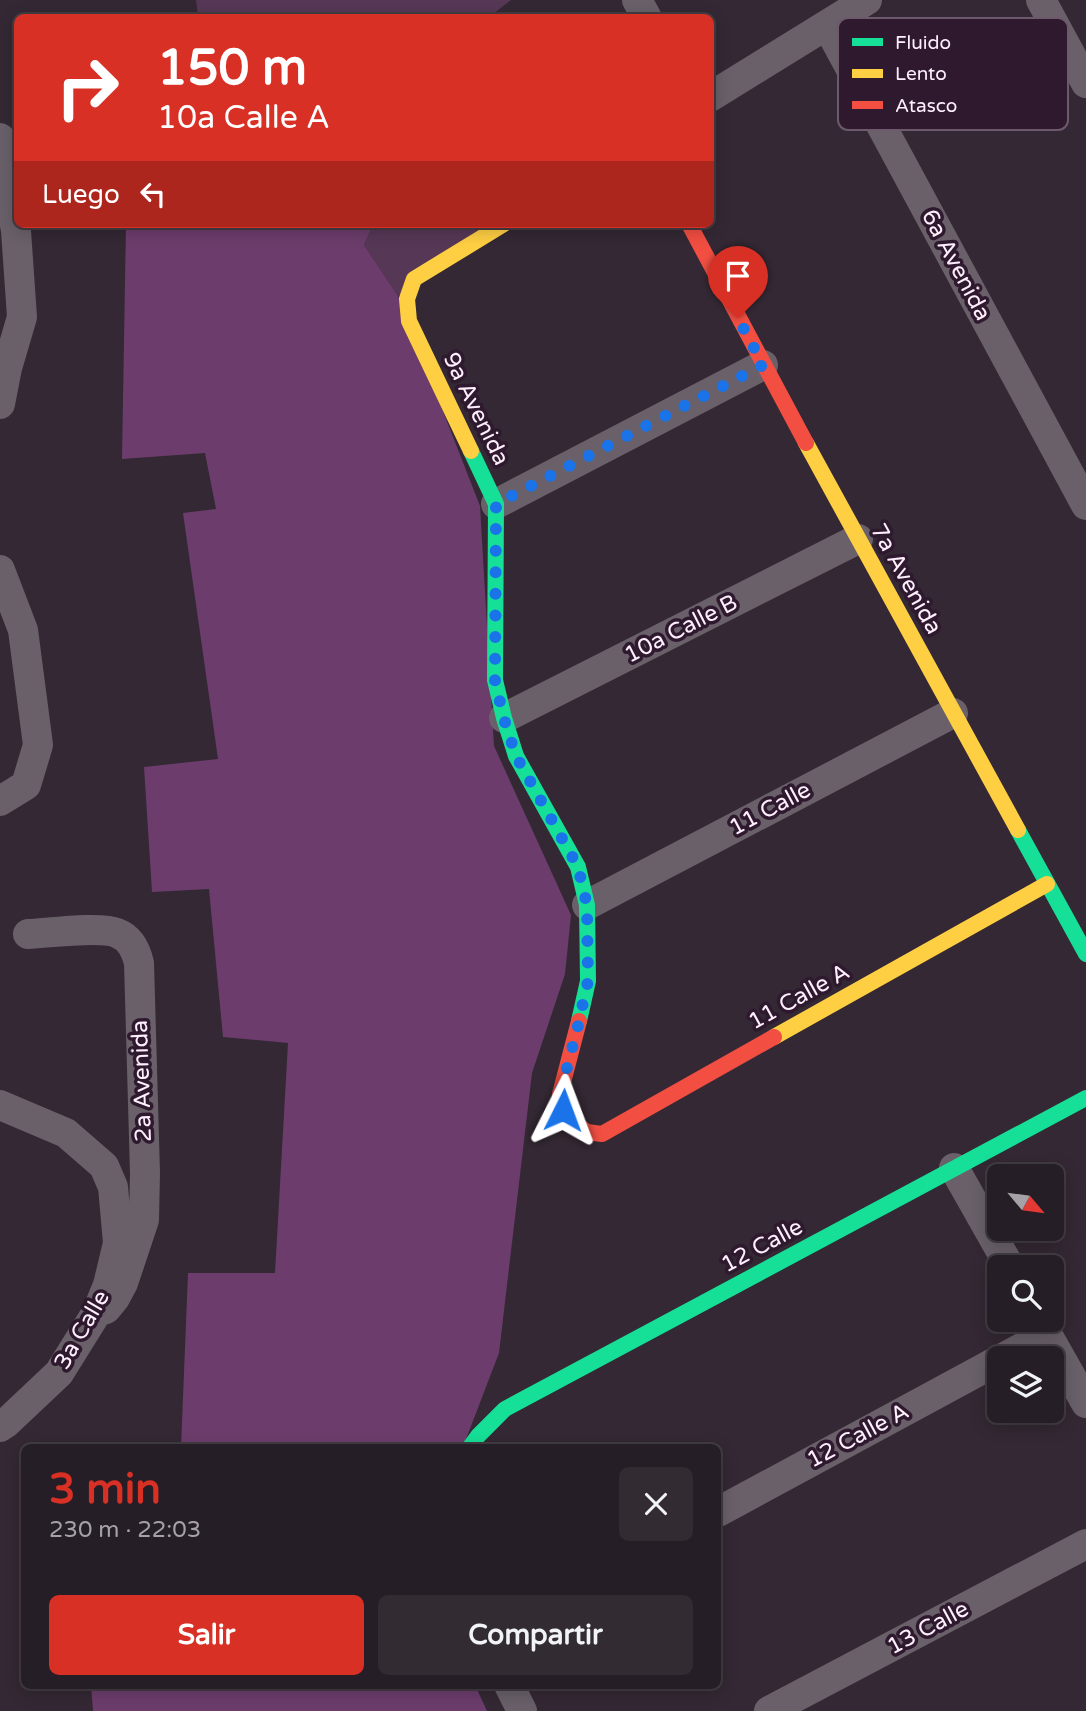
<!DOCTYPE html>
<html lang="es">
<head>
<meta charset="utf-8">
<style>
  body { margin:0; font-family:"Varela Round",sans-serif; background:#322b32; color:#f1f3f6; height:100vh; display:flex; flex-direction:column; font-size:26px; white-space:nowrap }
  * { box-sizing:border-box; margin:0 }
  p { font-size:23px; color:#a4a2a7 }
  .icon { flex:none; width:38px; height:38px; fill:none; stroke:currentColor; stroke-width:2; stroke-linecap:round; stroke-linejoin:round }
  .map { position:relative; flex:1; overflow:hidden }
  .drawer { position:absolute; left:21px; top:1444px; width:700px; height:245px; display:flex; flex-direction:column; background:#261e26; border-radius:10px; box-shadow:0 4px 18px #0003,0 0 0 2px #423c43 }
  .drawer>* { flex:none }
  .top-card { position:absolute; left:14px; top:14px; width:700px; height:214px; border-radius:10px; box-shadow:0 4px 18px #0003,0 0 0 2px #423c43; background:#d93025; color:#fff; overflow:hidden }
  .needle { width:46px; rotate:119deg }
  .fabs { position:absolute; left:987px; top:1164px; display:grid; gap:14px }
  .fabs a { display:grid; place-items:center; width:77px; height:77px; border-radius:10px; background:#261e26; box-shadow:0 4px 18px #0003,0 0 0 2px #423c43; font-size:35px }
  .pin { position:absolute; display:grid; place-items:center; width:60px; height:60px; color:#fff; margin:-72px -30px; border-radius:50% 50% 50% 0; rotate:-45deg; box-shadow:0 0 7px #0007 }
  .pin .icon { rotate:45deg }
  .me { position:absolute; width:77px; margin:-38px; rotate:3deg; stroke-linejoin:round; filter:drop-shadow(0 0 5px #0008) }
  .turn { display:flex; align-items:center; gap:24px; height:147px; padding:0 28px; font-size:32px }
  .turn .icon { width:91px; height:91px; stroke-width:2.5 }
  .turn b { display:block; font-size:49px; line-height:60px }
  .then { display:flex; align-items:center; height:66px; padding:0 28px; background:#0003; gap:14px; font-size:26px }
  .round { display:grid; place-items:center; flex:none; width:74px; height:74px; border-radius:10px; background:#322b32 }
  .headline { display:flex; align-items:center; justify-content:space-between; height:119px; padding:0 28px }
  h1 { font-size:42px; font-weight:700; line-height:52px; color:#d93025 }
  .button { display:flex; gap:14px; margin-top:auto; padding:14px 28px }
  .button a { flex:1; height:80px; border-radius:10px; background:#d93025; color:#fff; font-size:28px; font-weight:700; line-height:80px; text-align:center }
  .button a+a { background:#322b32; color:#f1f3f6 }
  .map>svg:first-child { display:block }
  .green { fill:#563856 }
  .forest { fill:#6c3d6c }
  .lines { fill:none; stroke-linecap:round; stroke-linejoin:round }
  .street { stroke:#696069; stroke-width:30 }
  .fast { stroke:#16e098; stroke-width:16 }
  .slow { stroke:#ffcf43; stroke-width:16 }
  .jam { stroke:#f24e42; stroke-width:16 }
  .route { stroke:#1a73e8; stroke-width:12; stroke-dasharray:0 21.6 }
  .labels { text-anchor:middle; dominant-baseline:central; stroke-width:7; stroke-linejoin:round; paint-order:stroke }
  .street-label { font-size:23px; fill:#feeffd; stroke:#2e192e }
  .key { fill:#2e192e; stroke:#6c596c; stroke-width:2 }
  .key-label { font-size:19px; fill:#feeffd }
</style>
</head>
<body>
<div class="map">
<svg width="1086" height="1711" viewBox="0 0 1086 1711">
  <rect width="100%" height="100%" fill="#332833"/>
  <path class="green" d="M 196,0 L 511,0 L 488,18 L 198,17 Z
    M 373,224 L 508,224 L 398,296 L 364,245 Z"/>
  <path class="forest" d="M 126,224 L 373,224 L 364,245 L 398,296 L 480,506 L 494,746 L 571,915 L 565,974 L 532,1073 L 499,1353 L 463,1447 L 181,1447 L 188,1273 L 275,1273 L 288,1043 L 223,1037 L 209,889 L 152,892 L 144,767 L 218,759 L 183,513 L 216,509 L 205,453 L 122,459 Z
    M 91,1685 L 475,1685 L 487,1711 L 93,1711 Z"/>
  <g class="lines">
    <path class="street" d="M 637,0 L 647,18
      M 1041,0 L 1086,83
      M 827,25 L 1086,505
      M 710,97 L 867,0
      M 0,138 L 16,231 L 22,317 L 7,368 L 0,404
      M 496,504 L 763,365
      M 0,570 L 23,630 L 38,745 L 26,785 L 0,801
      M 504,718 L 858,539
      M 587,905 L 953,713
      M 28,934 C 48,933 101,926 117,933 C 130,938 136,950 139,963 L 145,1173 L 144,1220 L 123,1283 L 115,1298 L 106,1309 L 97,1312
      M 0,1105 L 66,1133 L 104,1166 L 113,1187 L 118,1243 L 108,1285 L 97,1312 L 59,1373 L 6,1423 L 0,1427
      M 954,1168 L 1010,1267
      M 1039,1320 L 1086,1403
      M 1003,1358 L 1047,1334
      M 718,1512 L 999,1360
      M 509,1685 L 522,1711
      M 769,1711 L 1086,1544"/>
    <path class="fast" d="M 471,451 L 496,504 L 495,680 L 504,718 L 516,756 L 578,867 L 587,905 L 588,981 L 579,1021
      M 1018,830 L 1086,954
      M 470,1447 L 478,1436 L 505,1409 L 1086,1098"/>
    <path class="slow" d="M 806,443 L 1018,830
      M 471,451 L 409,321 L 407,299 L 414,279 L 504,224
      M 774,1037 L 1047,884"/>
    <path class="jam" d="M 689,224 L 806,443
      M 579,1021 L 560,1094 L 563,1110 L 573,1122 L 587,1132 L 602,1134 L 774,1037"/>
  </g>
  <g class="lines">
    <path class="route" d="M 563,1110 L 560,1094 L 577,1030 L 588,981 L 587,905 L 578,867 L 516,756 L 504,719 L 495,681 L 496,504 L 763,365 L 738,318"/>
  </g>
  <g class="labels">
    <g class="street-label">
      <text transform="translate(956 265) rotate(62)">6a Avenida</text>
      <text transform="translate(476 409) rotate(64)">9a Avenida</text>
      <text transform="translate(906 579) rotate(61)">7a Avenida</text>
      <text transform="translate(681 629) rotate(-27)">10a Calle B</text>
      <text transform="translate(770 809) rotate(-28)">11 Calle</text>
      <text transform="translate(799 997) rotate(-29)">11 Calle A</text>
      <text transform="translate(142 1081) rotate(-92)">2a Avenida</text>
      <text transform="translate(762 1246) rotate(-28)">12 Calle</text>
      <text transform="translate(82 1330) rotate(-60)">3a Calle</text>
      <text transform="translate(858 1436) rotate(-28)">12 Calle A</text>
      <text transform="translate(928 1628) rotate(-28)">13 Calle</text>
    </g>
  </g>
  <rect x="838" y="18" width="230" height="112" rx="10" class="key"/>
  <rect x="852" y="38" width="31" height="8" fill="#16e098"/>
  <rect x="852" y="69" width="31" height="9" fill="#ffcf43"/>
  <rect x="852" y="101" width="31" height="8" fill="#f24e42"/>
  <g class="key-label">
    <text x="895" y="49">Fluido</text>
    <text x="895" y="80">Lento</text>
    <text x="895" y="112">Atasco</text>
  </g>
</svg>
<div class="fabs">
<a><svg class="needle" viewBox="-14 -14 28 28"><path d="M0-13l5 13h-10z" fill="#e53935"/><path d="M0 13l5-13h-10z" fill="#a4a2a7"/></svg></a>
<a><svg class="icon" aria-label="search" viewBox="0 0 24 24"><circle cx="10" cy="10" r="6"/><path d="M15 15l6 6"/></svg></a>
<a><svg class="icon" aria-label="layers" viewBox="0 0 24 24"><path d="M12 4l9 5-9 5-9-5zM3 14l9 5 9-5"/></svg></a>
</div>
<div class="pin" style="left:738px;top:318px;background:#d93025"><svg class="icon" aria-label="arrive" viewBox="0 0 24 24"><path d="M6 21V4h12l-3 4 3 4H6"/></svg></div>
<svg class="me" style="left:563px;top:1110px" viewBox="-20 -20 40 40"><path d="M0-17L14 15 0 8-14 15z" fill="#1a73e8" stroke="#fff" stroke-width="4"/></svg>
<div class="top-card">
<div class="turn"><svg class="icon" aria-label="right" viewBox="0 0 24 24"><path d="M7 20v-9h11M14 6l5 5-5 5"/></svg><div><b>150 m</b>10a Calle A</div></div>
<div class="then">Luego<svg class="icon" aria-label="left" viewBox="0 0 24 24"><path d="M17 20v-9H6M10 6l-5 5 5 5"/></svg></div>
</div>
<section class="drawer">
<div class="headline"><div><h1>3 min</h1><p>230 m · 22:03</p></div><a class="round"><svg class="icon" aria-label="close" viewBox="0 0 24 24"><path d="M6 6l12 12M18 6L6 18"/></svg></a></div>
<div class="button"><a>Salir</a><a>Compartir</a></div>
</section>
</div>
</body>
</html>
